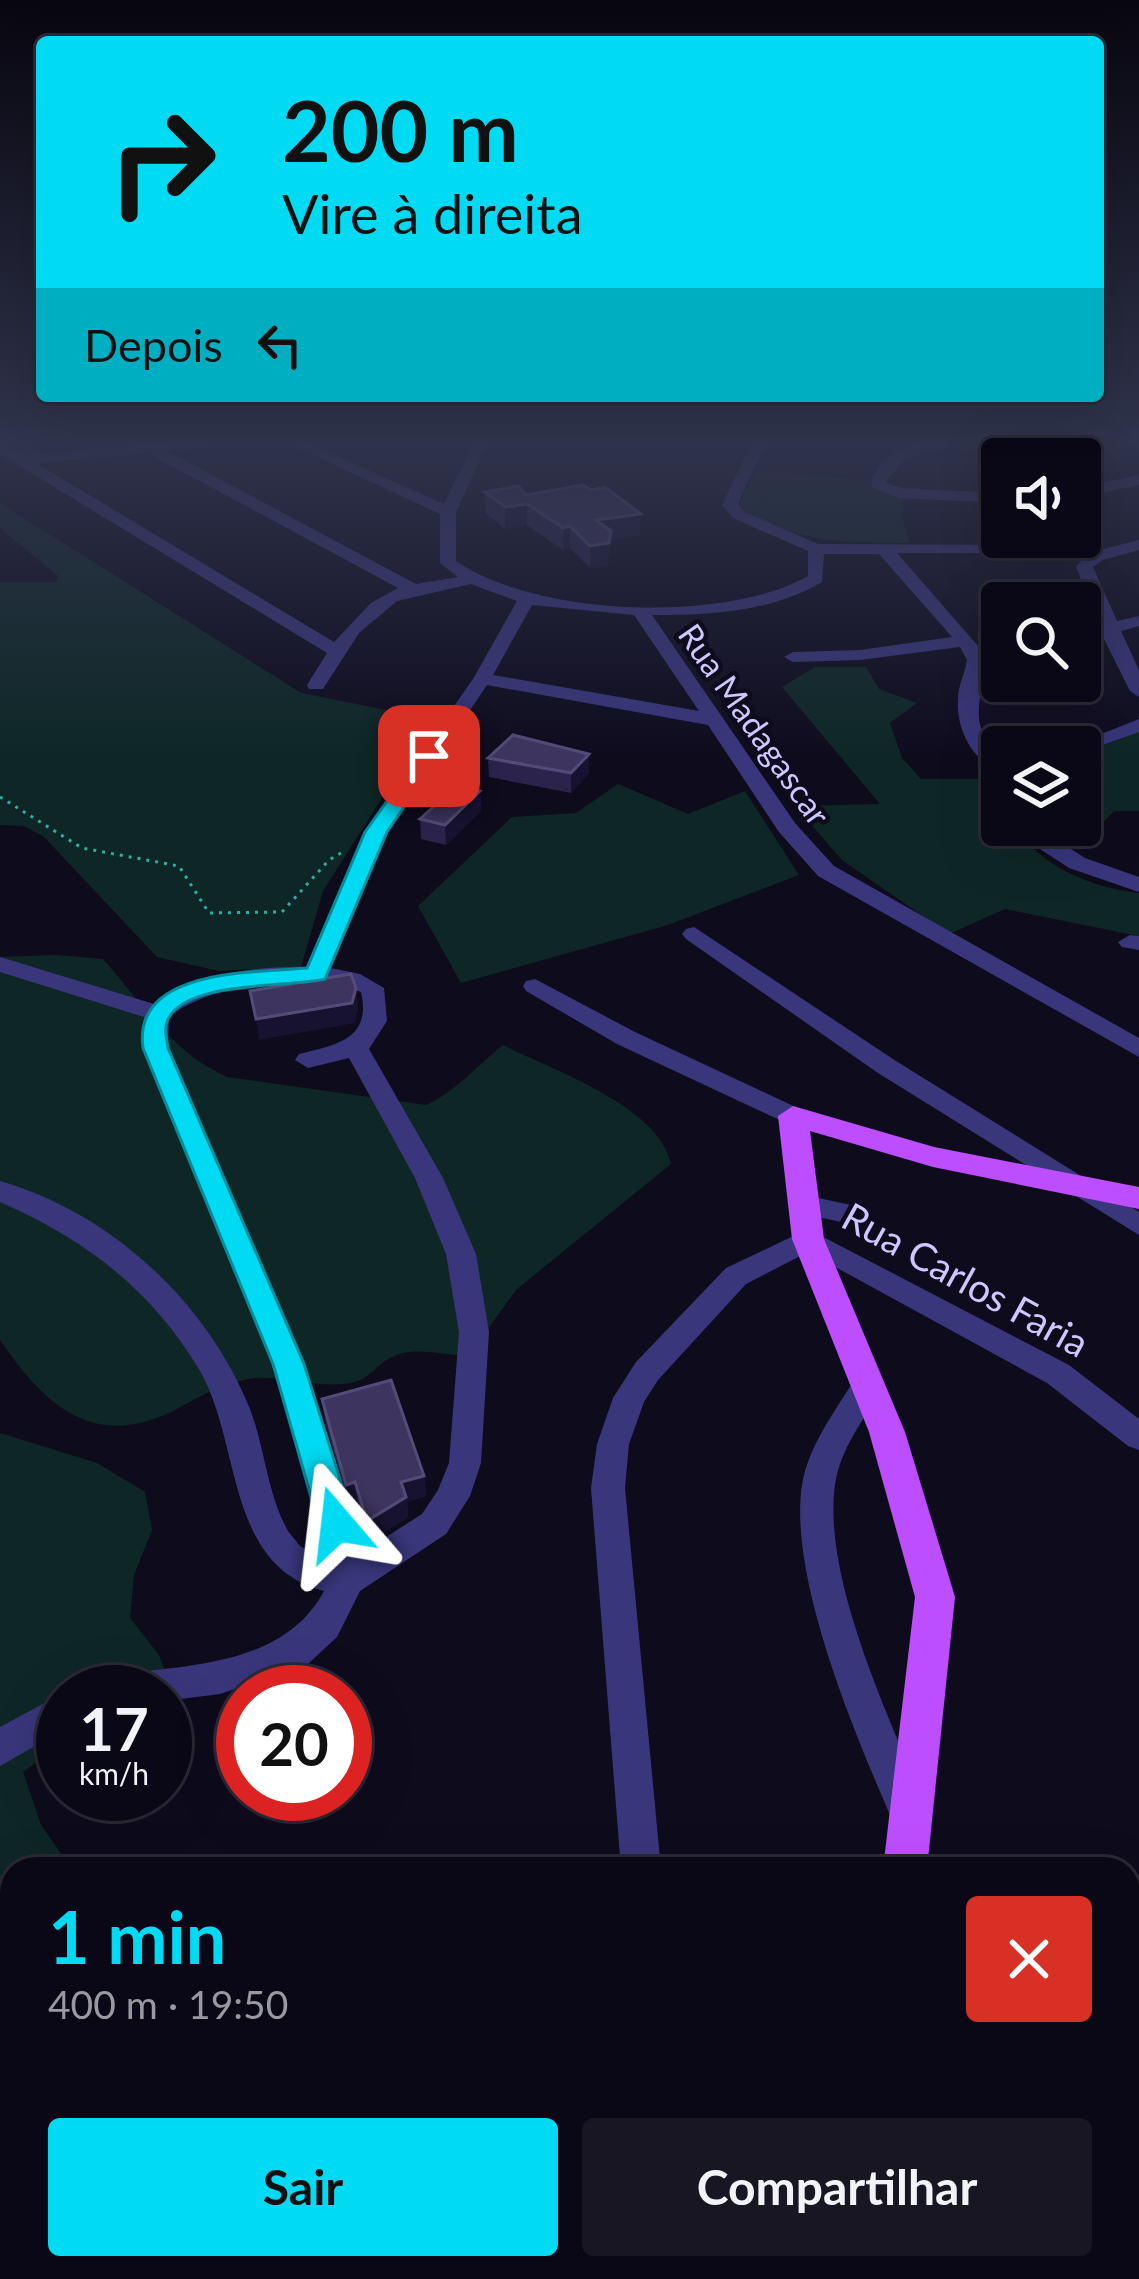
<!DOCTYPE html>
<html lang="pt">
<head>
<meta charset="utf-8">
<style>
  body { margin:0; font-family:Lato,sans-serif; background:#181623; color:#f1f3f6; height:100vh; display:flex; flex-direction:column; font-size:45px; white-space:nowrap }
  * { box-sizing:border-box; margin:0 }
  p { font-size:39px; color:#999aa1 }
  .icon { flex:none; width:66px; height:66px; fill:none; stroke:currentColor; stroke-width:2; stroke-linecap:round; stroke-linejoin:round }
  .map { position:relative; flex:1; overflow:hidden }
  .details { position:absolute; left:0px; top:1857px; width:1140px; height:423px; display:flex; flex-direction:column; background:#0a0816; border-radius:36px 36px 0 0; box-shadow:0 12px 48px #0002,0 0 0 3px #2a2935 }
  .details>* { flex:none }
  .hud { position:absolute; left:36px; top:36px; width:1068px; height:366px; border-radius:12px; box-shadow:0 12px 48px #0002,0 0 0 3px #2a2935; background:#00daf2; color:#111; overflow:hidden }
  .fabs { position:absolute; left:981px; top:438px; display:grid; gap:24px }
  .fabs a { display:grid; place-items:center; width:120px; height:120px; border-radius:12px; background:#0a0816; box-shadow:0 12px 48px #0002,0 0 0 3px #2a2935; font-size:60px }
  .speed { position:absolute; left:36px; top:1665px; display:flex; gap:24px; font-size:60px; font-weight:700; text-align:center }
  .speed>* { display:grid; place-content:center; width:156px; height:156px; border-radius:50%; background:#0a0816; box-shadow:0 12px 48px #0002,0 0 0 3px #2a2935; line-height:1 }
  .speed small { font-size:30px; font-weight:400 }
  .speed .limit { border:18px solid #d22; background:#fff; color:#111 }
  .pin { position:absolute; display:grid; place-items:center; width:102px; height:102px; color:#fff; margin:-51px; border-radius:24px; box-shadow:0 6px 18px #0006 }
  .me { position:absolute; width:132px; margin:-66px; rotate:343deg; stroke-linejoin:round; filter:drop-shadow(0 0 9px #0008) }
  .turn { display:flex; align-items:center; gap:42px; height:252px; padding:0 48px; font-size:54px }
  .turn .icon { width:156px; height:156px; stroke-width:2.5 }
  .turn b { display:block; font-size:84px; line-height:102px }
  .then { display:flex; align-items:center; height:114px; padding:0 48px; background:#0003; gap:24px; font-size:45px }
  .round { display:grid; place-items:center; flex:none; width:126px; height:126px; border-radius:12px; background:#181623 }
  .summary { display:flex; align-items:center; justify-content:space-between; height:204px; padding:0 48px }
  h1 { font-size:72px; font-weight:700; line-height:90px; color:#00daf2 }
  .action { display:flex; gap:24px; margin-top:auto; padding:24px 48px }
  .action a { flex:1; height:138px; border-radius:12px; background:#00daf2; color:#111; font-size:48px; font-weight:700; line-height:138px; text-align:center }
  .action a+a { background:#181623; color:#f1f3f6 }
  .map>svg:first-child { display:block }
  .green { fill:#0e2726 }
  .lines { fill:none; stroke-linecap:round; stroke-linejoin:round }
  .path { stroke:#2caea6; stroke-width:3; stroke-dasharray:3 6; stroke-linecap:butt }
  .minor { fill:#39367c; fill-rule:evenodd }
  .major { fill:#bd4eff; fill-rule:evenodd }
  .wall { fill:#2b234c }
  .shaded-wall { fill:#181231 }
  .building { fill:#3d355f; stroke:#544c78; stroke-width:3 }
  .route { fill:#00daf2; stroke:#008e9d; stroke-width:3 }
  .labels { text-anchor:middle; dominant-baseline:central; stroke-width:9; stroke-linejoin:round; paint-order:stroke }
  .far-street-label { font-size:33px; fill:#cec7ff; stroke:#0e0b1d }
  .street-label { font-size:39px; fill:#cec7ff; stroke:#0e0b1d }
</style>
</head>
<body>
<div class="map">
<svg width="1139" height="2279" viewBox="0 0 1139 2279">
  <rect width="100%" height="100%" fill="#0e0b1d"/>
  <path class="green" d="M 756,470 L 872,481 L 871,487 L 904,496 L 902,518 L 910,543 C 838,542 802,544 738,507 Z
    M 0,503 L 301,693 L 432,719 L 323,891 L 301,967 L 219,971 L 157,957 L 44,837 L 24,826 L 0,825 L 0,582 L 56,582 L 58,576 L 0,528 Z
    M 815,667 L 866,667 L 879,689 L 917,703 L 890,723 L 902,758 L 921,779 L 996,779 L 1002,792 L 1002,825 L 1017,825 C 1035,866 1097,889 1139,893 L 1139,936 L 1005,909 L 949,934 L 842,860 L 795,806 L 880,804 L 782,687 Z
    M 1139,731 L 1139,811 L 1114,811 L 1078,850 L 1034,825 L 1080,825 L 1080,754 Z
    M 618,784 L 688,814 L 745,791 L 799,875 L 668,925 L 461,983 L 418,906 L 512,817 L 576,813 Z
    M 57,955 L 103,959 C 142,1003 171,1052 227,1077 L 426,1105 C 455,1092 478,1065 503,1045 C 554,1071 659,1106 671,1164 L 517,1289 L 468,1356 C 440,1355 413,1345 388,1359 C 378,1365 369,1377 358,1381 C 322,1392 284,1373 249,1379 C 220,1383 198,1398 173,1411 C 92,1451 43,1403 0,1340 L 0,957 Z
    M 0,1433 L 97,1463 L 145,1492 L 152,1530 L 134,1575 L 130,1618 L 159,1655 L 171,1685 L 165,1692 L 63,1692 L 63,1743 L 23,1772 L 41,1825 L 72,1869 L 12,1869 L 12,2057 L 6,2057 L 0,2043 Z"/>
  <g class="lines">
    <path class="path" d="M 0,797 L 82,848 L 179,866 L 209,913 L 282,912 L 329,860 L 346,850"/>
    <path class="minor" d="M 199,440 L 254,440 L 167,451 L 416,584 L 458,577 L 440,563 L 440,514 L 282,440 L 301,440 L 444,504 L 475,440 L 489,440 L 456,512 L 456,561 C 536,616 724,624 808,576 L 808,551 L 733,518 L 722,505 L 753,440 L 767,440 L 738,504 L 745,512 L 818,544 L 996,545 L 998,548 L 990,553 L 897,553 L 985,654 C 986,695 962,723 1002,757 L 1002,772 C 973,762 956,730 958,699 C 958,686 965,673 967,660 L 960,647 L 860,660 L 793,662 L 784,657 L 793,652 L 860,650 L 952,637 L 879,554 L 824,554 L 822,582 C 771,612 710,615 652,615 L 795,823 L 834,866 L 1139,1038 L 1139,1057 L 818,876 L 779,832 L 708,725 L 487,685 L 387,833 L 331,968 L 360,974 L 384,988 L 387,1021 L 369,1049 L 443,1178 L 476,1254 L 489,1332 L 481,1463 L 470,1496 L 446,1534 L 360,1591 L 337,1637 L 309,1663 L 220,1694 L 165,1701 L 165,1692 L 94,1692 L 99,1680 L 112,1675 C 188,1665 284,1666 324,1591 C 225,1566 242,1444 200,1371 C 152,1290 85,1239 0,1202 L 0,1181 C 111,1213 207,1302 250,1409 C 265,1448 267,1493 288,1531 L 300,1546 L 326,1561 L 273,1363 L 142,1048 L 144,1017 L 0,972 L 0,957 L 154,1004 C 196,975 257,965 308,967 L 365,833 L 473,679 L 517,601 L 471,584 L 397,601 L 359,633 L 323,689 L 309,689 L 307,685 L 327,653 L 0,454 L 0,444 L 23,455 ZM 148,453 L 398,588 L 371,603 L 334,642 L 36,463 ZM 532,605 L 634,615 L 699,711 L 493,675 ZM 295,981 L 325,982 L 361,992 C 372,1040 335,1045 299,1054 L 295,1060 L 308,1068 L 349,1058 L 415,1178 L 446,1254 L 459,1332 L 449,1463 L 438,1490 L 422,1514 L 358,1555 L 305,1363 L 168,1048 L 169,1016 C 207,990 250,984 295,981 Z
      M 935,440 L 963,440 L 904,460 L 885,482 L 901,488 L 1002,493 L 1002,503 L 899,498 L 871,487 C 874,456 906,446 935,440 Z
      M 1004,440 L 1022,440 L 1056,459 L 1038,459 Z
      M 1139,475 L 1139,485 L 1080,497 L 1080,487 Z
      M 1139,540 L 1139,550 L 1103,560 L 1093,567 L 1117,621 L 1139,616 L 1139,626 L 1121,631 L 1139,670 L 1139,697 L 1130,691 L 1099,629 L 1076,566 L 1091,552 Z
      M 1139,719 L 1139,732 L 1080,753 L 1080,747 L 1069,747 Z
      M 1013,825 L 1033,825 L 1085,858 L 1139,877 L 1139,892 L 1069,868 L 1014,832 Z
      M 694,927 L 896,1061 L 1139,1212 L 1139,1235 L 878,1073 L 686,939 L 682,934 L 686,929 Z
      M 1130,935 L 1139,936 L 1139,950 L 1122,947 L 1118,942 Z
      M 535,979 L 635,1032 L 802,1110 L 806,1116 L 793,1125 L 784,1122 L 617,1044 L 526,991 L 523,986 L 526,981 Z
      M 804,1195 L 856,1206 L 860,1213 L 846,1223 L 794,1212 L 790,1205 L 794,1198 Z
      M 808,1229 L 1069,1365 L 1139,1419 L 1139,1450 L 1128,1446 L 1047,1383 L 808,1252 L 746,1284 L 658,1380 L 644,1402 L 629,1444 L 625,1488 L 661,1869 L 621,1869 L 591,1488 L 597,1444 L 613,1398 L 636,1362 L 726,1268 Z
      M 867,1374 L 878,1377 L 883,1386 C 866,1417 840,1448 835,1485 C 822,1579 891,1722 927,1809 L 921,1822 L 907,1828 L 893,1822 C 856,1736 788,1578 802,1485 C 808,1446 836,1410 856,1377 Z
      M 63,1693 L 63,1730 L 0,1766 L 0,1727 Z
      M 734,2268 L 788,2268 L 793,2279 L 739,2279 Z"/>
    <path class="major" d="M 793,1106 L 934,1147 L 1139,1187 L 1139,1209 L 933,1167 L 810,1131 L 824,1239 L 905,1432 L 955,1597 L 927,1869 L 883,1869 L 915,1597 L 869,1432 L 792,1239 L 778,1116 Z
      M 834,2268 L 886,2268 L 884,2279 L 832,2279 Z"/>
  </g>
  <path class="wall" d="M 485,492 L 526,495 L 640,535 L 611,540 L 608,565 L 590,568 L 570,548 L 563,550 L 527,525 L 505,529 L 486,513 Z
    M 589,754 L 589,773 L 571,793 L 489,777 L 488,758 Z
    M 480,791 L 481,810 L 446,845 L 421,839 L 420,819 Z
    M 322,1399 L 424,1476 L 426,1496 L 407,1502 L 408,1517 L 370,1542 L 358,1503 L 349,1506 L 325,1420 Z"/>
  <path class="shaded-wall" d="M 527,504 L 527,525 L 505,529 L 505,507 Z
    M 641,514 L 640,535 L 611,540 L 608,565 L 590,568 L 590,546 L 596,520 Z
    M 570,526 L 570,548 L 563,550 L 563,528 Z
    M 589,754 L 589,773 L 571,793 L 571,773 Z
    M 480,791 L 481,810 L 446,845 L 445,825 Z
    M 356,988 L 358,1008 L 355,1023 L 259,1040 L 256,1019 Z
    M 424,1476 L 426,1496 L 407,1502 L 408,1517 L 370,1542 L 367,1521 L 401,1482 Z
    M 355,1482 L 358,1503 L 349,1506 L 346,1485 Z"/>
  <path class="building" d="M 582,485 L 592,490 L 605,487 L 641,514 L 596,520 L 611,531 L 609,543 L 590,546 L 570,526 L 563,528 L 527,504 L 505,507 L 485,492 L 518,486 L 526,495 Z
    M 513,735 L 589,754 L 571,773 L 488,758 Z
    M 458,785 L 480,791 L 445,825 L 420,819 Z
    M 351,974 L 356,988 L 352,1003 L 256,1019 L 250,991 Z
    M 391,1380 L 424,1476 L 401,1482 L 406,1497 L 367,1521 L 355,1482 L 346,1485 L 322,1399 Z"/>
  <linearGradient id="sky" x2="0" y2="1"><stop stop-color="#080610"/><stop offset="0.58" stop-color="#30344c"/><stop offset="1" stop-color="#30344c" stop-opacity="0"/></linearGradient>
  <rect width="1139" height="759" fill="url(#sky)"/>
  <path class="route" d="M 422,752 L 439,756 L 387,832 L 325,979 C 287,988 188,980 168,1019 C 163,1028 167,1039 168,1048 L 304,1364 L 354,1524 L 349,1534 L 337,1538 L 324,1534 L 319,1524 L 273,1364 L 143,1048 C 132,968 253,973 307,968 L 365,832 Z"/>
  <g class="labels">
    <g class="far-street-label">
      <text transform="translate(755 724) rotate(55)">Rua Madagascar</text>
    </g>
    <g class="street-label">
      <text transform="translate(966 1279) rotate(29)">Rua Carlos Faria</text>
    </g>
  </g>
</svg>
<div class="fabs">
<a><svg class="icon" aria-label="sound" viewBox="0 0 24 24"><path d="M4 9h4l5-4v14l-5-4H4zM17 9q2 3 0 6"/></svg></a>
<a><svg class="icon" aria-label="search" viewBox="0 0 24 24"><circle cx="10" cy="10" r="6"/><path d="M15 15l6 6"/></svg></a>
<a><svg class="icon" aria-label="layers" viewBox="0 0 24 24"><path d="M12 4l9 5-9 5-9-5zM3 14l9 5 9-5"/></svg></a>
</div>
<div class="speed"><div>17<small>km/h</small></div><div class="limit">20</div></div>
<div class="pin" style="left:429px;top:756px;background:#d93025"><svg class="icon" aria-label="arrive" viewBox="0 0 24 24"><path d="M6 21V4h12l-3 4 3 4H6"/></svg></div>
<svg class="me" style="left:337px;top:1524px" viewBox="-20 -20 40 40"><path d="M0-17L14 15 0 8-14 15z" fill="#00daf2" stroke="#fff" stroke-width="4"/></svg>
<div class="hud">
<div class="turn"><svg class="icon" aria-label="right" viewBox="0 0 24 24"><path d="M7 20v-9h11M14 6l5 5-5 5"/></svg><div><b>200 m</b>Vire à direita</div></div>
<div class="then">Depois<svg class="icon" aria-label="left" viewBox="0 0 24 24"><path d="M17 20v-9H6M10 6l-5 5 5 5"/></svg></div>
</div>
<section class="details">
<div class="summary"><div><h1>1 min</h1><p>400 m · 19:50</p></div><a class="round" style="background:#d93025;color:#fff"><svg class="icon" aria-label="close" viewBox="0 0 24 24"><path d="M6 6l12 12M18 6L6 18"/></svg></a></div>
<div class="action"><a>Sair</a><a>Compartilhar</a></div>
</section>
</div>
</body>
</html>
